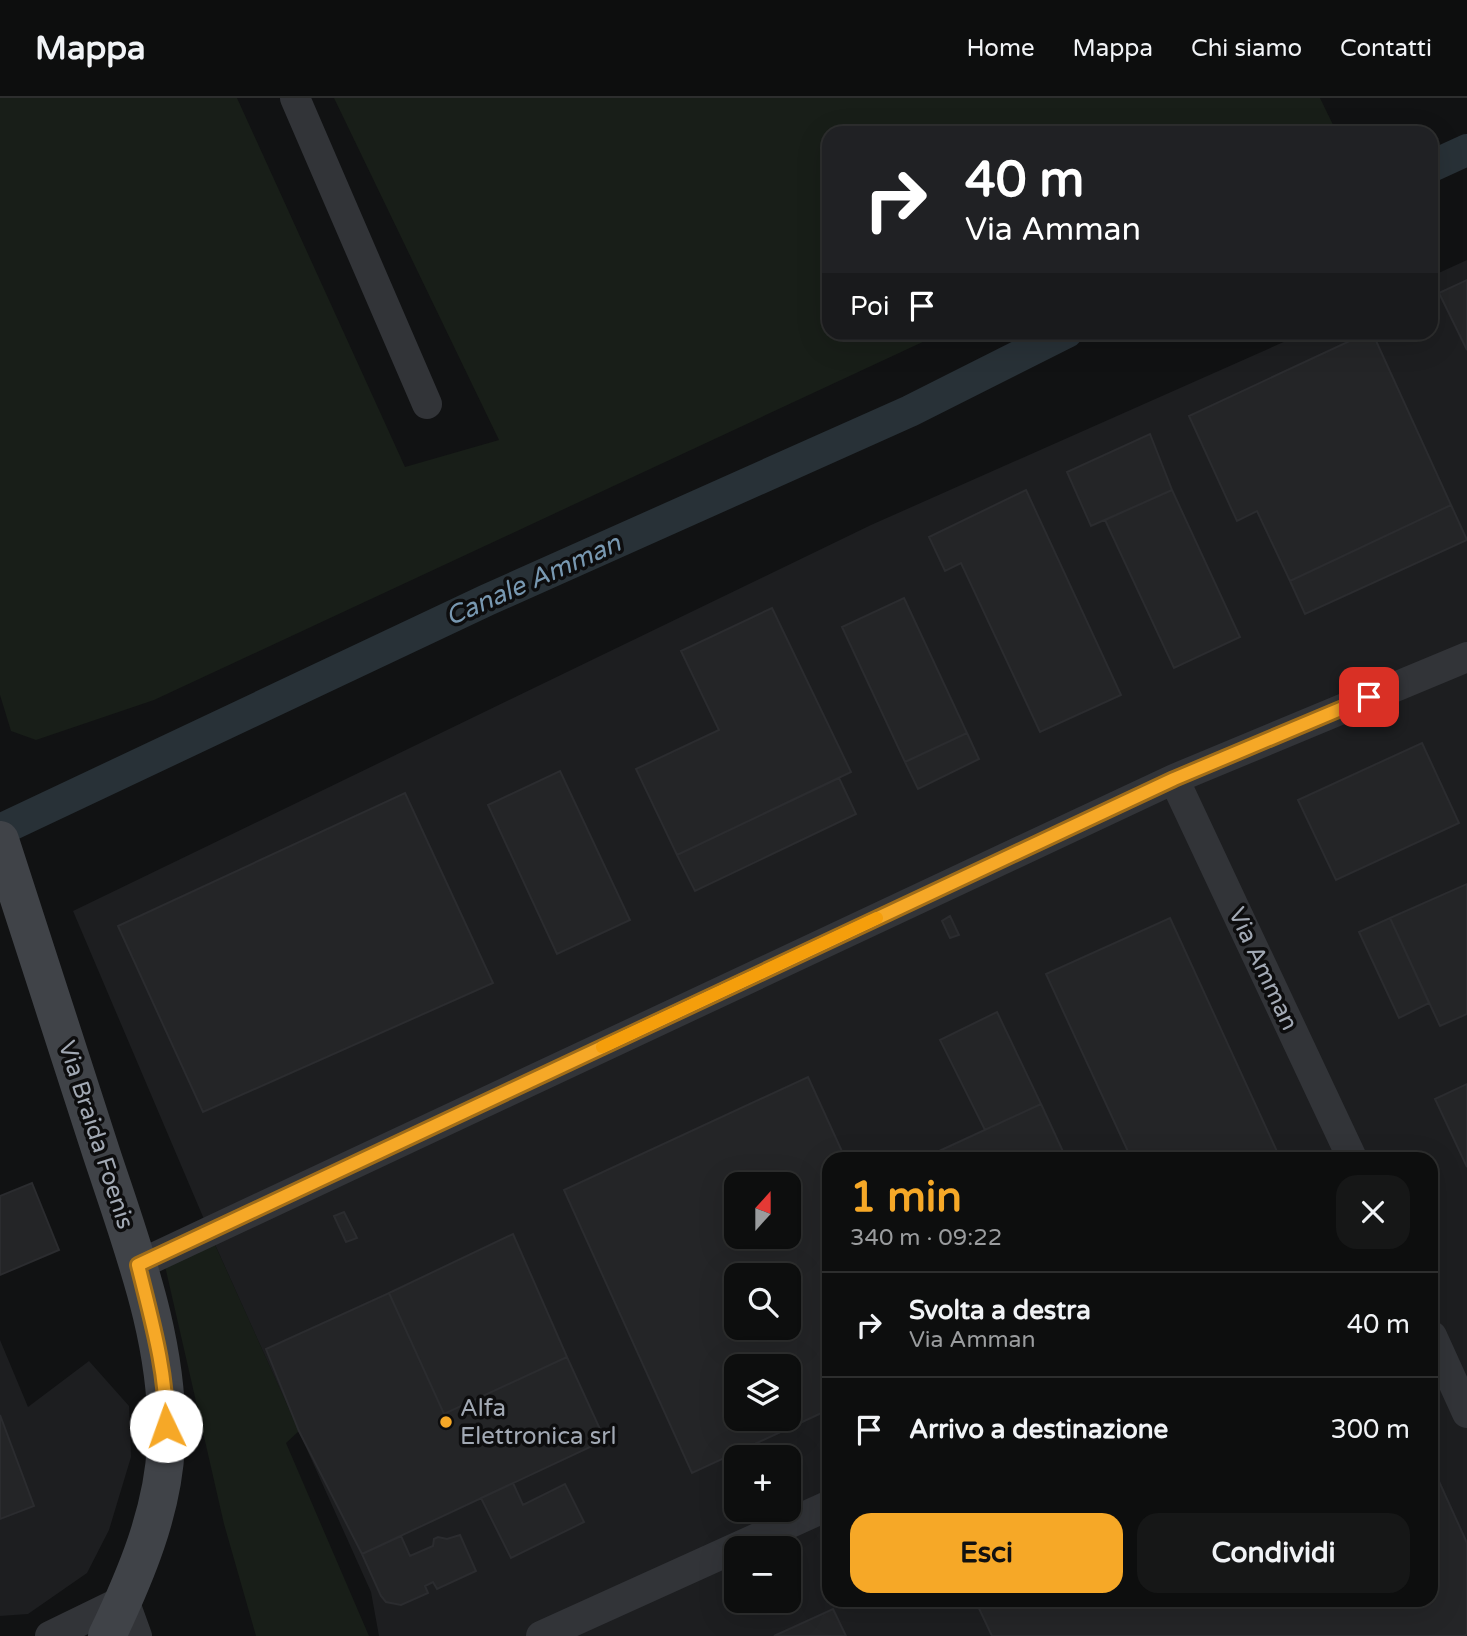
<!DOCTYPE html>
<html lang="it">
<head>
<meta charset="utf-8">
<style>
  body { margin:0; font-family:"Varela Round",sans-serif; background:#161717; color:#f1f3f6; height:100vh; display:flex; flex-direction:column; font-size:26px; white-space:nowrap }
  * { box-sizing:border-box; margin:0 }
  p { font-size:23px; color:#9a9c9e }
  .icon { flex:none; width:38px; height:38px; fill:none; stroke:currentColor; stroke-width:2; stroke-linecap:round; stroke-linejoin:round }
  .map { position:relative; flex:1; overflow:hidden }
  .drawer { position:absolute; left:822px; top:1054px; width:616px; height:455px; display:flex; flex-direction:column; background:#0d0e0e; border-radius:21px; box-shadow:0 7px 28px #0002,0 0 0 2px #2d2e2e }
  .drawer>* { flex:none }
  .banner { position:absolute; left:822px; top:28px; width:616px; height:214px; border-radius:21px; box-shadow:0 7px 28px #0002,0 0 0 2px #2d2e2e; background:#202124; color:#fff; overflow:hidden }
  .needle { width:46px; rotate:21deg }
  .fabs { position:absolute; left:724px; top:1074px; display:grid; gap:14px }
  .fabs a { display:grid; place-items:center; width:77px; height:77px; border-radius:14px; background:#0d0e0e; box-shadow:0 7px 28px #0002,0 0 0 2px #2d2e2e; font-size:35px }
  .pin { position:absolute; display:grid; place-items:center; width:60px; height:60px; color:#fff; margin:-30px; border-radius:14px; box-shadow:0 4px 10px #0006 }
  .me { position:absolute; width:77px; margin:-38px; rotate:357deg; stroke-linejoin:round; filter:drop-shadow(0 0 5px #0008) }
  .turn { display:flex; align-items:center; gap:24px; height:147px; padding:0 28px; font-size:32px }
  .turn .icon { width:91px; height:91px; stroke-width:2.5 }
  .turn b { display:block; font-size:49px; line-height:60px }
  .then { display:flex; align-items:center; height:66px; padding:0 28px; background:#0003; gap:14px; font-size:26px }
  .round { display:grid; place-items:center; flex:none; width:74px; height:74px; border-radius:21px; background:#161717 }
  .head { display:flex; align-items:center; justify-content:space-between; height:119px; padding:0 28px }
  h1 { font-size:42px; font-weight:700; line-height:52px; color:#f6a827 }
  .button { display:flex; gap:14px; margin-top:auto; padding:14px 28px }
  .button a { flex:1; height:80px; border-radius:21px; background:#f6a827; color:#111; font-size:28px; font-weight:700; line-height:80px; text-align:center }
  .button a+a { background:#161717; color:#f1f3f6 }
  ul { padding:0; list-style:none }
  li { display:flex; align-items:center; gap:21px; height:105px; padding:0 28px; border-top:2px solid #2d2e2e }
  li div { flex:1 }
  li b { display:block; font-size:26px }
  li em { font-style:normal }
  header { display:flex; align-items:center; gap:42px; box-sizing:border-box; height:98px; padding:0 35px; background:#0d0e0e; border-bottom:2px solid #2d2e2e }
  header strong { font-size:33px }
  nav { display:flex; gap:38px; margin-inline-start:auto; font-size:24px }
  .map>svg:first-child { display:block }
  .built { fill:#1d1e20; fill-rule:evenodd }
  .green { fill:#181e18 }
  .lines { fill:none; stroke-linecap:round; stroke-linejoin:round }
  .canal { stroke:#283137; stroke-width:32 }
  .building { fill:#242527; stroke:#2b2c2f; stroke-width:2; fill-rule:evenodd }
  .street { stroke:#323438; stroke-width:30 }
  .secondary { stroke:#404348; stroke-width:38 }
  .route-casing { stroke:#a06d19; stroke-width:18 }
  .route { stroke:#f6a827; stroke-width:12 }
  .slow { stroke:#f59e0b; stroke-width:12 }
  .poi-dot { fill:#f6a827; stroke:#0d0d0e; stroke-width:2.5 }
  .labels { text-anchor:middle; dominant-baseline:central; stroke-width:7; stroke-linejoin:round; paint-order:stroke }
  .street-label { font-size:24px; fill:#a2a9b4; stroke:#0d0d0e }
  .poi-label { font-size:24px; fill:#a2a9b4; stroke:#0d0d0e; text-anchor:start }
  .water-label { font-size:26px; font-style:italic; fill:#7898b1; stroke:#0d0d0e }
</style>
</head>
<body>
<header>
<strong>Mappa</strong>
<nav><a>Home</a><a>Mappa</a><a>Chi siamo</a><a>Contatti</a></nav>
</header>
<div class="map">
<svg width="1467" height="1538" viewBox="0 0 1467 1538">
  <rect width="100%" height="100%" fill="#111213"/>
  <path class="built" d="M 1467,162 L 1467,1538 L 379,1538 L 371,1494 L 212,1140 L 73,813 L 871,427 L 1304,235 L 1432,234 L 1432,178 ZM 830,1060 L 1432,1060 L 1432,1502 L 830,1502 ZM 737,1087 L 789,1087 L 789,1139 L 737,1139 ZM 737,1178 L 789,1178 L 789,1230 L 737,1230 ZM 737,1269 L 789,1269 L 789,1321 L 737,1321 ZM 737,1360 L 789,1360 L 789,1412 L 737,1412 ZM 737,1451 L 789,1451 L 789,1503 L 737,1503 Z
    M 0,1242 L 28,1309 L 89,1263 L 129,1308 L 131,1359 L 109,1432 L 87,1475 L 28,1516 L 0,1518 Z"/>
  <path class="green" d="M 0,0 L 237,0 L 405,369 L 499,342 L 334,0 L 1320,0 L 1337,35 L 830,35 L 830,234 L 942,235 L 154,602 L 36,642 L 11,633 L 0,597 Z
    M 212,1140 L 299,1333 L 286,1345 L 369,1538 L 256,1538 L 224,1426 L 165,1168 Z"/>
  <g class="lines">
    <path class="canal" d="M 1432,68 L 1467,52
      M 0,732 L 487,502 L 910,313 L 1067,234"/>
  </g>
  <path class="building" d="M 1467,182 L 1467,252 L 1439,195 Z
    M 1369,234 L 1372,234 L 1451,407 L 1290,483 L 1257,413 L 1237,423 L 1189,318 Z
    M 1150,336 L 1172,392 L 1091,428 L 1067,374 Z
    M 1026,392 L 1121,597 L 1040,634 L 961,465 L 945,473 L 929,439 Z
    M 1172,392 L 1240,539 L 1174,570 L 1105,422 Z
    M 1451,407 L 1467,442 L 1305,516 L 1290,483 Z
    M 904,500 L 967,635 L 905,664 L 842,529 Z
    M 772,510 L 851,674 L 677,757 L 636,671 L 719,632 L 681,553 Z
    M 967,635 L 979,661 L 918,691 L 905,664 Z
    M 1422,645 L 1459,725 L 1336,782 L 1298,702 Z
    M 560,673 L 630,822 L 557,856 L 488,707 Z
    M 839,680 L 856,716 L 695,793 L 677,757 Z
    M 405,695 L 493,885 L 203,1014 L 118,828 Z
    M 1467,786 L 1467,916 L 1440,928 L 1390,820 Z
    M 950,818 L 959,837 L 950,840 L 942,823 Z
    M 1170,820 L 1280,1060 L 1131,1060 L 1046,876 Z
    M 1390,820 L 1429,905 L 1399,920 L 1359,834 Z
    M 997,914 L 1041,1006 L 985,1032 L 940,942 Z
    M 808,979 L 845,1060 L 830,1060 L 830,1311 L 692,1375 L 564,1092 ZM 737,1087 L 789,1087 L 789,1139 L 737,1139 ZM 737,1178 L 789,1178 L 789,1230 L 737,1230 ZM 737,1269 L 789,1269 L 789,1321 L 737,1321 Z
    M 1467,986 L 1467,1069 L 1435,1001 Z
    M 1041,1006 L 1066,1060 L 924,1060 Z
    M 32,1085 L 59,1152 L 0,1177 L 0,1098 Z
    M 344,1114 L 357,1140 L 346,1144 L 334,1118 Z
    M 513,1136 L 567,1259 L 444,1316 L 389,1195 Z
    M 389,1195 L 444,1316 L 567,1259 L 605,1342 L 362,1456 L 299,1333 L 266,1251 Z
    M 0,1317 L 34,1408 L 0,1421 Z
    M 1432,1368 L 1467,1445 L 1467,1536 L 1464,1538 L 992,1538 L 975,1502 L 1432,1502 Z
    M 513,1385 L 523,1407 L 565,1386 L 584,1424 L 511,1460 L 481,1400 Z
    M 460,1437 L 476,1473 L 437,1491 L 433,1484 L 425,1488 L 428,1495 L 401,1507 L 386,1504 L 381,1498 L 362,1456 L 401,1438 L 410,1458 L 433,1448 L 434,1441 L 438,1439 L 447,1441 Z
    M 833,1511 L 846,1538 L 774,1538 Z"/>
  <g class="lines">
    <path class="street" d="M 295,0 L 427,306
      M 1174,681 L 1467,559
      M 138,1167 L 1174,681 L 1352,1060
      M 1432,1238 L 1467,1315
      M 50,1538 L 124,1502 L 137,1538
      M 541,1538 L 830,1407"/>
    <path class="secondary" d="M 0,742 C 33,846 68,950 101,1054 C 132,1148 171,1247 166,1347 C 163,1414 135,1479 107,1538"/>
  </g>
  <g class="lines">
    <defs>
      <path id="route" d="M 166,1328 C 167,1274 151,1220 138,1167 L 1174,681 L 1369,599"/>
    </defs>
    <use href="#route" class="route-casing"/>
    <use href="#route" class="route"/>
    <path class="slow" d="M 602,949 L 877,820"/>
  </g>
  <circle class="poi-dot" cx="446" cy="1324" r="7"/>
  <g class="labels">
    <g class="street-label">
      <text transform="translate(1263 871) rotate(65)">Via Amman</text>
      <text transform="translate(96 1037) rotate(72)">Via Braida Foenis</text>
    </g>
    <g class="poi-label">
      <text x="460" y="1310">Alfa<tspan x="460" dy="28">Elettronica srl</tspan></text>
    </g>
    <g class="water-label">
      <text transform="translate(533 482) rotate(-24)">Canale Amman</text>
    </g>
  </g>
</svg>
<div class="fabs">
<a><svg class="needle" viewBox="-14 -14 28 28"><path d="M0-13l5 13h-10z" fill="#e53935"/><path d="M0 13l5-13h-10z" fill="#9a9c9e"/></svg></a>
<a><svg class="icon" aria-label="search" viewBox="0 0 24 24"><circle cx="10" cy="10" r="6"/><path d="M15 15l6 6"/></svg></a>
<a><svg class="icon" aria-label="layers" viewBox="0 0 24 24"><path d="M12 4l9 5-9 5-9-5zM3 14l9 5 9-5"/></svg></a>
<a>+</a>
<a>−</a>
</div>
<div class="pin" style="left:1369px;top:599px;background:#d93025"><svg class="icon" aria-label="arrive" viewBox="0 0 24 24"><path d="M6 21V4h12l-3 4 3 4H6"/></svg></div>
<svg class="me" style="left:166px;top:1328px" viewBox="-20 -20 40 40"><circle r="19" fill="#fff"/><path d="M0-13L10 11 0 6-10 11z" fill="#f6a827"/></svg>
<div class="banner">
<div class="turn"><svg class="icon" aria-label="right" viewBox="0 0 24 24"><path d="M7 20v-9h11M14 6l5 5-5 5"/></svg><div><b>40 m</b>Via Amman</div></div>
<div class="then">Poi<svg class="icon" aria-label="arrive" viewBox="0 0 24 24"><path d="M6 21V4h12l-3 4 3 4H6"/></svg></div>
</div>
<section class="drawer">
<div class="head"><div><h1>1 min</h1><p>340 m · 09:22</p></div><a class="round"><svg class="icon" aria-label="close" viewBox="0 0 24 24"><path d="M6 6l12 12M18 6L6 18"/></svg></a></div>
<ul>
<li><svg class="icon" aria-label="right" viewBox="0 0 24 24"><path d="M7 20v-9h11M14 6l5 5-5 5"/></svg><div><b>Svolta a destra</b><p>Via Amman</p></div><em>40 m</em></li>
<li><svg class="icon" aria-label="arrive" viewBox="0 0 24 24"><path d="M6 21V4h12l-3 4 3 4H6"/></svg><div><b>Arrivo a destinazione</b></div><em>300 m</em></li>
</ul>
<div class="button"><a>Esci</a><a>Condividi</a></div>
</section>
</div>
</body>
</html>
